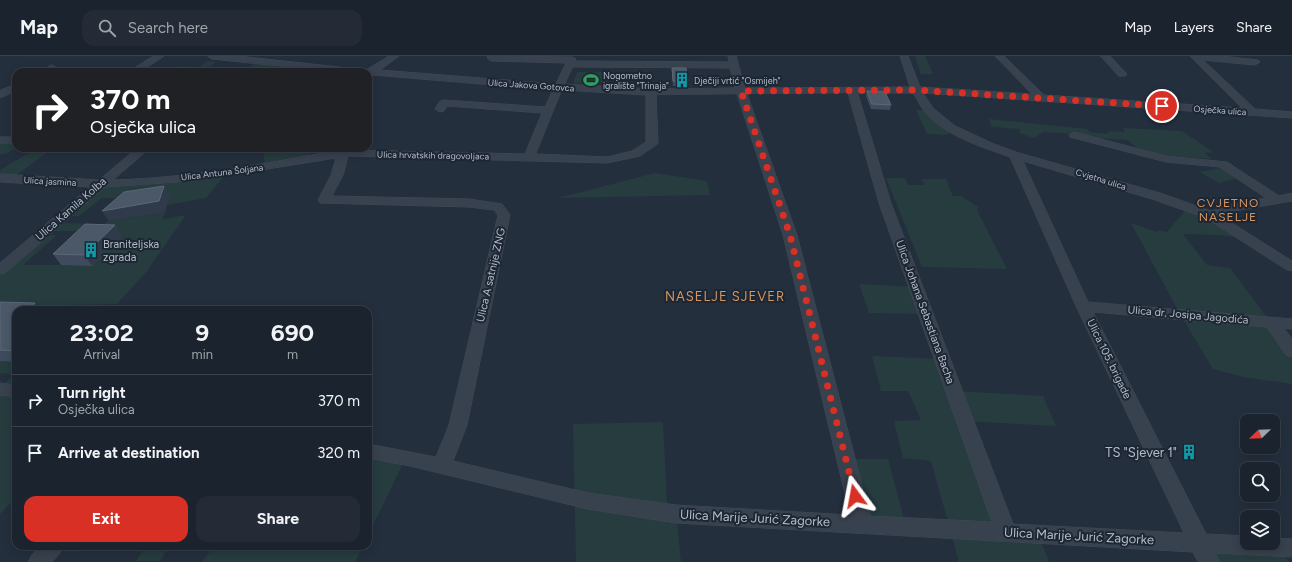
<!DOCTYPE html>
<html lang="en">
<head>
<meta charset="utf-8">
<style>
  body { margin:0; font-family:Figtree,sans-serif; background:#242b36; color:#f1f3f6; height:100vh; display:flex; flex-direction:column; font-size:15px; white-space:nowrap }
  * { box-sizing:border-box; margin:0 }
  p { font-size:13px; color:#a0a4aa }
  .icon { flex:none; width:22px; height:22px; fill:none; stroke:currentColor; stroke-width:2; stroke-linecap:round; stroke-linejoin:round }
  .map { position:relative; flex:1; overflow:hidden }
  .side { position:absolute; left:12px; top:250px; width:360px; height:244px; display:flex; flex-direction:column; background:#1b232e; border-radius:12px; box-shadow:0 2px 10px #0003,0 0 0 1px #39404a }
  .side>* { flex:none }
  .banner { position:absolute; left:12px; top:12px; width:360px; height:84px; border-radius:12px; box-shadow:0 2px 10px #0003,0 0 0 1px #39404a; background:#202124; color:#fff; overflow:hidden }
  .needle { width:26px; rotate:247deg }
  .buttons { position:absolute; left:1240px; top:358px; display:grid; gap:8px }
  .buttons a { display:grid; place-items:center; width:40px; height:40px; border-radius:8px; background:#1b232e; box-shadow:0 2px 10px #0003,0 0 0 1px #39404a; font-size:20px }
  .pin { position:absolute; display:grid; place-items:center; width:34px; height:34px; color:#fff; margin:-17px; border:2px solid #fff; border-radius:50%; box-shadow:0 1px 4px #0007 }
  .me { position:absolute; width:44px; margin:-22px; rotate:347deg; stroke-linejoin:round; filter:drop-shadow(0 0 3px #0008) }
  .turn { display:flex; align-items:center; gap:14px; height:84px; padding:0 12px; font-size:18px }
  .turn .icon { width:52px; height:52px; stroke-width:2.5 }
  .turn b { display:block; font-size:28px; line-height:34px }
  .eta { display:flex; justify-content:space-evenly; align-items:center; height:68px; text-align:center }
  .eta b { font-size:24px; font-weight:700; line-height:28px }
  .action { display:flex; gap:8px; margin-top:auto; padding:8px 12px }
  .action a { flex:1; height:46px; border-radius:12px; background:#d93025; color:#fff; font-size:16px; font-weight:700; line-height:46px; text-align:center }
  .action a+a { background:#242b36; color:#f1f3f6 }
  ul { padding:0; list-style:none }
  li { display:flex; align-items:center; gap:12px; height:52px; padding:0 12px; border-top:1px solid #39404a }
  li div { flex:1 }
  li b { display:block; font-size:15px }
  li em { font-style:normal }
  header { display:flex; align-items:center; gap:24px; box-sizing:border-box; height:56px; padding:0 20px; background:#1b232e; border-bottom:1px solid #39404a }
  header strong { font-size:19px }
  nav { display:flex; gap:22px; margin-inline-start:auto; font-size:14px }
  .search { width:280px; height:36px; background:#242b36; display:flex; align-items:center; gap:10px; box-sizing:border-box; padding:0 14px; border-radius:12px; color:#a0a4aa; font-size:15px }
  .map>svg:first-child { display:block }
  .green { fill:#263c3f }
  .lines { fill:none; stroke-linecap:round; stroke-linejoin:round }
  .minor-casing { stroke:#414a57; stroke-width:1 }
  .minor { fill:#38414e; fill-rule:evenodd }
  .wall { fill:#3f4b5c }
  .shaded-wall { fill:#2f3b4b }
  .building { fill:#4b5868; stroke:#5c6777 }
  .route { stroke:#d93025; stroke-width:7; stroke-dasharray:0 12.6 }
  .labels { text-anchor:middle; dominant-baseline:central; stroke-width:4; stroke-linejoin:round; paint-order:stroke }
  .far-poi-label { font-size:9px; fill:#b4bcc9; stroke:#1d2633; text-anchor:start }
  .far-street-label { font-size:9px; fill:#b4bcc9; stroke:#1d2633 }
  .street-label { font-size:11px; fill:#b4bcc9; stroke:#1d2633 }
  .poi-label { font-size:11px; fill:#b4bcc9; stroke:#1d2633; text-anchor:start }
  .neighbourhood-label { font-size:12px; letter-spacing:1px; fill:#d59563; stroke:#1d2633 }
  .quarter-label { font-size:13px; letter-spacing:1px; fill:#d59563; stroke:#1d2633 }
  .near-poi-label { font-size:13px; fill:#b4bcc9; stroke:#1d2633; text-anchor:end }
  .near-street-label { font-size:13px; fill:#b4bcc9; stroke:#1d2633 }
</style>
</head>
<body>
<header>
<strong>Map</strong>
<div class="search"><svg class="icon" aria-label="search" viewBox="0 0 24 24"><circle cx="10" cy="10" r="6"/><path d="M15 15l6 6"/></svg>Search here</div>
<nav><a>Map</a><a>Layers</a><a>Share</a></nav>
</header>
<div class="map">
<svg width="1292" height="506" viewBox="0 0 1292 506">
  <rect width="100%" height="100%" fill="#242f3e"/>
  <path class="green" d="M 915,0 L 925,0 L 933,18 L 921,18 Z
    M 208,5 L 217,6 L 201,16 L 169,16 L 178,10 L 199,11 Z
    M 254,8 L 277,9 L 263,16 L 244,16 Z
    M 577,16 L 610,16 L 607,27 L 573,27 Z
    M 916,54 L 929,54 L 951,72 L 948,79 L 927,78 Z
    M 989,63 L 1088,73 L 1089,76 L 1109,78 L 1107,75 L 1125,76 L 1123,72 L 1182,75 L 1213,96 L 1205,97 L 1212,103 L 1161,99 L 1137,92 L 1128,84 L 1093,82 L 1077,78 L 1043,76 L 1034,82 L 1019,77 L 1020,73 L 992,71 Z
    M 16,84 L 16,92 L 6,98 L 0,98 L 0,88 L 5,85 Z
    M 37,92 L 54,92 L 12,122 L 0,121 L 0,114 Z
    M 263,92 L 308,92 L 311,103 L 265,111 Z
    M 1220,112 L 1225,113 L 1238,122 L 1219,127 L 1200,116 Z
    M 655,117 L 707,125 L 710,139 L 558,142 Z
    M 226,118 L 206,142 L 167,149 L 130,142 L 102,142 L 79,160 L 68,160 L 108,127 Z
    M 886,122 L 905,122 L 908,129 L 925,129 L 921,123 L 946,123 L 953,140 L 961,140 L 978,151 L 977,154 L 1007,213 L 922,211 Z
    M 1188,151 L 1248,182 L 1218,179 L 1183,178 L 1207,209 L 1230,212 L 1292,295 L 1292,328 L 1243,321 L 1213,313 L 1180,258 L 1131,167 L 1157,176 L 1158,174 L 1167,176 Z
    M 165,156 L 163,163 L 186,159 L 147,215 L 117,248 L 11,250 L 0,261 L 0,214 L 41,179 L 57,179 L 23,209 L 61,209 L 108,165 Z
    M 61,167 L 94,168 L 86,175 L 53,175 Z
    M 859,228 L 916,231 L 926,258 L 869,257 Z
    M 872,300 L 943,303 L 954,335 L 1043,340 L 1056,370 L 966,365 L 1006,476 L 1038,478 L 1049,506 L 959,506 L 931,405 L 903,402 L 894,365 L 921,364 L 908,335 L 881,335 Z
    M 0,305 L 16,306 L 16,328 L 5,327 L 13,319 L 0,317 Z
    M 0,333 L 16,335 L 16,442 L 0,458 Z
    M 663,366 L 668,468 L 676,458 L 681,506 L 576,506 L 573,368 Z
    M 368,395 L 406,401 L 368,480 Z
    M 846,403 L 888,403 L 904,463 L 862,468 Z
    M 1199,486 L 1278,491 L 1289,506 L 1209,506 Z
    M 53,490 L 170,490 L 160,505 L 136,505 L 143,494 L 78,491 L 74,496 L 50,493 Z
    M 214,490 L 363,490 L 355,506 L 202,506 Z"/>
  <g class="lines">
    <defs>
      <path id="minor" d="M 154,0 L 164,0 L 140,16 L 128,16 Z
        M 208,0 L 238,0 L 366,14 L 389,0 L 399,0 L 380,14 L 556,28 L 566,7 L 491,5 L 487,2 L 488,0 L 572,1 L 575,2 L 576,5 L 729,6 L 728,0 L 736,0 L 745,32 L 910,31 L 900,0 L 908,0 L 920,31 L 1032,38 L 995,0 L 1004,0 L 1044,39 L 1242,52 L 1190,0 L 1221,0 L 1258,4 L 1260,6 L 1255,9 L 1203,4 L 1255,53 L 1292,56 L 1292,62 L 923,37 L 933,52 L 955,70 L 994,88 L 1019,97 L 1160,137 L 1211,155 L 1238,147 L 1266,142 L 1220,111 L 1166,106 L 1070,81 L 1069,79 L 1074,76 L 1166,100 L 1227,106 L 1279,140 L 1292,137 L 1292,145 L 1240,154 L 1221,160 L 1292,205 L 1292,215 L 1287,214 L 1206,162 L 1152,143 L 1023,105 L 1088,246 L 1292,263 L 1292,273 L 1284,272 L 1292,283 L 1292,301 L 1286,299 L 1267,271 L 1093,256 L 1206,478 L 1247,480 L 1247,487 L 1273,487 L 1273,482 L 1292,483 L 1292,501 L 1215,497 L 1220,506 L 1198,506 L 1193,496 L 676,467 L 588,453 L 410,410 L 368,402 L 368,388 L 436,401 L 449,369 L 498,159 L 494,154 L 469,151 L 320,147 L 318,144 L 331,119 L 336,102 L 192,125 L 105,131 L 5,217 L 0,218 L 0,207 L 90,131 L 0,126 L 0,118 L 99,124 L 137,92 L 150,92 L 113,124 C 189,122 264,108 339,94 L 340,92 L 352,92 L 351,94 L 525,98 L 542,57 L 447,50 L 444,55 L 440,56 L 435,53 L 440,45 L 444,44 L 545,51 L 553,34 L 373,19 L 368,21 L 368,16 L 338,16 L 212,3 ZM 573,11 L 730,12 L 735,32 L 651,33 L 565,28 ZM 562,34 L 646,39 L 646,86 L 632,95 L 607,101 L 536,98 ZM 848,37 L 879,147 L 992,466 L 870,460 L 797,179 L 747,38 ZM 858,37 L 913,37 C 917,43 920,50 925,56 C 945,80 982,91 1010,101 L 1076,250 L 1184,477 L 1013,468 L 891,147 ZM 737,38 L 783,179 L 850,459 L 676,449 L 588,437 L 453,405 L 467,369 L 510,159 L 502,148 L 469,143 L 332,140 L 343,119 L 348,100 L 607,107 L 640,100 L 656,89 L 658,87 L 656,39 Z
        M 1101,0 L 1110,0 L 1125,16 L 1127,18 L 1125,20 L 1119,20 Z
        M 52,9 L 57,12 C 52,17 46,16 39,16 Z
        M 16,28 L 16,35 L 0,42 L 0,35 Z
        M 0,81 L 16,81 L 16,87 L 0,87 Z
        M 0,327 L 16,329 L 16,341 L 0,339 Z
        M 40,490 L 63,490 L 60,497 L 52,506 L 28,506 L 32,499 Z"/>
    </defs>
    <use href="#minor" class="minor-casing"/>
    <use href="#minor" class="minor"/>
  </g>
  <path class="wall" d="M 672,12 L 688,25 L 687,30 L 673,30 Z
    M 867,35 L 891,49 L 890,54 L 871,53 L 866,40 Z
    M 115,169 L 121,180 L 92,210 L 61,209 L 53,198 Z
    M 0,246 L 35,247 L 40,254 L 16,254 L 16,306 L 0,305 Z"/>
  <path class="shaded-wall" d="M 164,130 L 170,140 L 165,156 L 109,165 L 102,155 Z
    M 115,169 L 121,180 L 92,210 L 84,199 Z
    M 35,247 L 40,254 L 28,254 Z"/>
  <path class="building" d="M 672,12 L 686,12 L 688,25 L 673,25 Z
    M 867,35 L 885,36 L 891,49 L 872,48 Z
    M 164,130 L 159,145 L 102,155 L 124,136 Z
    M 85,168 L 115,169 L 84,199 L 53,198 Z
    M 0,246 L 35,247 L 28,254 L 16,254 L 16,265 L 13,268 L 16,269 L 16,295 L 0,294 Z"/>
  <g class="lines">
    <path class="route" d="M 855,440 L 790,179 L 741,35 L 916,34 L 1162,50"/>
  </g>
  <defs>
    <symbol id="stadium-bare" viewBox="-9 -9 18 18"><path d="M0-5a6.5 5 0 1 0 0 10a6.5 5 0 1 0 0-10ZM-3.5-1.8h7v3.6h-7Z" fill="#2e9e5b" stroke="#1d2633" stroke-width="2.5" paint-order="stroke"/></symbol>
    <symbol id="building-bare" viewBox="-9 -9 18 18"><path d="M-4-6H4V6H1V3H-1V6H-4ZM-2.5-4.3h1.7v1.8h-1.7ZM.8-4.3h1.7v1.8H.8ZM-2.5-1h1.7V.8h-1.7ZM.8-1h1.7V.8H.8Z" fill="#0f9aa8" stroke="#1d2633" stroke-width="2.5" paint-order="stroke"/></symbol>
  </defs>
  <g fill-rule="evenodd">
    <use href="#stadium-bare" x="580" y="13" width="22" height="22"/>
    <use href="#building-bare" x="671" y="13" width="22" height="22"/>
    <use href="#building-bare" x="80" y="183" width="22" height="22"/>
    <use href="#building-bare" x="1178" y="385" width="22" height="22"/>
  </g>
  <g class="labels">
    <g class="far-poi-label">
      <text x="603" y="19">Nogometno<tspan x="603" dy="10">igralište "Trinaja"</tspan></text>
      <text x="694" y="24">Dječiji vrtić "Osmijeh"</text>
    </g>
    <g class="far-street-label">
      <text transform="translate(531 29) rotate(4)">Ulica Jakova Gotovca</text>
      <text transform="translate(1220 54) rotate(4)">Osječka ulica</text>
      <text transform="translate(433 99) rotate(1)">Ulica hrvatskih dragovoljaca</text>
      <text transform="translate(222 116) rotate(-7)">Ulica Antuna Šoljana</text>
      <text transform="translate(1101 123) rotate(17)">Cvjetna ulica</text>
      <text transform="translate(50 125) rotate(3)">Ulica jasmina</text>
    </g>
    <g class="street-label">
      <text transform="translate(71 153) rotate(-41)">Ulica Kamila Kolba</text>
      <text transform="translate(491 219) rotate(-77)">Ulica A satnije ZNG</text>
      <text transform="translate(925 256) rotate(70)">Ulica Johana Sebastiana Bacha</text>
      <text transform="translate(1188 259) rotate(5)">Ulica dr. Josipa Jagodića</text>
      <text transform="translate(1109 303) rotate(64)">Ulica 105. brigade</text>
    </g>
    <g class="poi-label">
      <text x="103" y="188">Braniteljska<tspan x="103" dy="13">zgrada</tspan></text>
    </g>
    <g class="neighbourhood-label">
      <text x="1228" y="147">CVJETNO<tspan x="1228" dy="14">NASELJE</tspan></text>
    </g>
    <g class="quarter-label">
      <text x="725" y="240">NASELJE SJEVER</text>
    </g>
    <g class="near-poi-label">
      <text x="1177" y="396">TS "Sjever 1"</text>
    </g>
    <g class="near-street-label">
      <text transform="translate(755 462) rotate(3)">Ulica Marije Jurić Zagorke</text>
      <text transform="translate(1079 480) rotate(3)">Ulica Marije Jurić Zagorke</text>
    </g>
  </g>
</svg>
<div class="buttons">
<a><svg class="needle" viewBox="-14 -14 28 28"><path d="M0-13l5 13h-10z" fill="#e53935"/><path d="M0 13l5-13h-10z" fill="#a0a4aa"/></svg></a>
<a><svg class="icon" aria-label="search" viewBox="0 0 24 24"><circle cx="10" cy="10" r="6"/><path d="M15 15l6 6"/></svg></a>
<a><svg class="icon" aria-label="layers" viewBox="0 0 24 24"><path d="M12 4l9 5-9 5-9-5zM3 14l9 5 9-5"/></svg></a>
</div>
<div class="pin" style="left:1162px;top:50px;background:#d93025"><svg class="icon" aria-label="arrive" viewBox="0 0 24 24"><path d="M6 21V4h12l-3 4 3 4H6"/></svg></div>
<svg class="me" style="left:855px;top:440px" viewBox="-20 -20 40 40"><path d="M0-17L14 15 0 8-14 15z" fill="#d93025" stroke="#fff" stroke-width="4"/></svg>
<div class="banner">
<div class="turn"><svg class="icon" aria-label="right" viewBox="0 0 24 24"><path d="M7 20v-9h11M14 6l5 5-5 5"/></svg><div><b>370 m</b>Osječka ulica</div></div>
</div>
<section class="side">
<div class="eta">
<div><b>23:02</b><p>Arrival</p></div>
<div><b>9</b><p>min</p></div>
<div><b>690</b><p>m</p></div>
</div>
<ul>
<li><svg class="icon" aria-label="right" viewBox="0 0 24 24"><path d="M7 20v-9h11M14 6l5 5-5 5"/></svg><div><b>Turn right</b><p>Osječka ulica</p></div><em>370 m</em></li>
<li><svg class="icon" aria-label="arrive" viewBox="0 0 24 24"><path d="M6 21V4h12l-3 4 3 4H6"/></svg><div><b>Arrive at destination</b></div><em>320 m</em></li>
</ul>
<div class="action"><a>Exit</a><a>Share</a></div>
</section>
</div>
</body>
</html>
